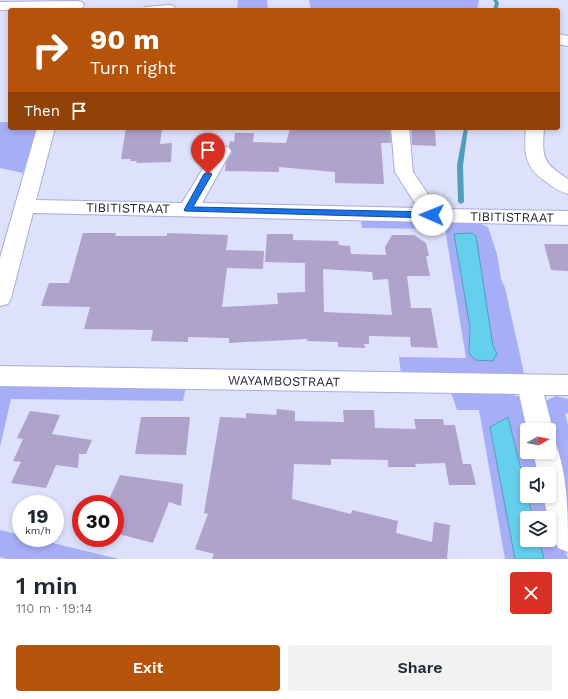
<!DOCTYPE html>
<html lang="en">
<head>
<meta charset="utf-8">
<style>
  body { margin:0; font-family:"Work Sans",sans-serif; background:#f2f2f3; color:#1f2937; height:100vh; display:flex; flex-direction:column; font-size:15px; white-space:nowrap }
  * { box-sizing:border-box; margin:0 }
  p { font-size:13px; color:#747a83 }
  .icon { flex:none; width:22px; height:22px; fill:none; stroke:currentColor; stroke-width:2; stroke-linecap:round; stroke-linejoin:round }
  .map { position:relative; height:559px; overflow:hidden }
  .side { display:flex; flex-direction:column; background:#fff; flex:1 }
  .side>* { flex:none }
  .hud { position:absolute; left:8px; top:8px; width:552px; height:122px; border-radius:4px; box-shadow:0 2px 6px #0003; background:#b45309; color:#fff; overflow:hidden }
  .needle { width:26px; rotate:81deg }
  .fabs { position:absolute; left:520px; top:423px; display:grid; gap:8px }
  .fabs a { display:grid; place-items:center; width:36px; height:36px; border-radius:4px; background:#fff; box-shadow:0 2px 6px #0003; font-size:20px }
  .speed { position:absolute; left:12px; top:495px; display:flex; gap:8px; font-size:20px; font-weight:700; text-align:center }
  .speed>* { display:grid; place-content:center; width:52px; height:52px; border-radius:50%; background:#fff; box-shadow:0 2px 6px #0003; line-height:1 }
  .speed small { font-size:10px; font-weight:400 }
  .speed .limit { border:6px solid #d22; background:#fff; color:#111 }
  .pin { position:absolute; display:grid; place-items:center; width:34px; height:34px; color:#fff; margin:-41px -17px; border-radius:50% 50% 50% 0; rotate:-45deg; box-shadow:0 0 4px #0007 }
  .pin .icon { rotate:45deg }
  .me { position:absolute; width:44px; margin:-22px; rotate:271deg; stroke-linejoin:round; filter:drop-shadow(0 0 3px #0008) }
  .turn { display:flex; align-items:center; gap:14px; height:84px; padding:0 16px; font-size:18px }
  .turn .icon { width:52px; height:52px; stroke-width:2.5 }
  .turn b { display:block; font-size:28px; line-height:34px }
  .then { display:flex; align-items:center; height:38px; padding:0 16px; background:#0003; gap:8px; font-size:15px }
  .round { display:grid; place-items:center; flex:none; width:42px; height:42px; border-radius:4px; background:#f2f2f3 }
  .summary { display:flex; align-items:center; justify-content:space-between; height:68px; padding:0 16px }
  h1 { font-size:24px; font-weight:600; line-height:30px }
  .cta { display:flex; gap:8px; margin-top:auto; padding:8px 16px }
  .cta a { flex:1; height:46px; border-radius:4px; background:#b45309; color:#fff; font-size:16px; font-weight:600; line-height:46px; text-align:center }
  .cta a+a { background:#f2f2f3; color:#1f2937 }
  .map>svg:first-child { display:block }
  .green { fill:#a7aef8; fill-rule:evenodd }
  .water { fill:#65cfee; stroke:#529db8 }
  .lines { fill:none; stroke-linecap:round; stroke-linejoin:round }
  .stream { fill:#529db8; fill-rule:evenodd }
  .building { fill:#afa2cb; fill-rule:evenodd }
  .minor-casing { stroke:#a8add7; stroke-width:2 }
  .minor { fill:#fff; fill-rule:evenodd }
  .route { fill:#1a73e8; stroke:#114b97 }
  .labels { text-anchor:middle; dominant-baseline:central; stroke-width:3.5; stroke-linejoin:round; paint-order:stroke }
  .street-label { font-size:13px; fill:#262839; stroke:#fff }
</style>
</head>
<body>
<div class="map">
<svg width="568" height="559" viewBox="0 0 568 559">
  <rect width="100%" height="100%" fill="#dde1fc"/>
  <path class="green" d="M 238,0 L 267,0 L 268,10 L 237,10 Z
    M 309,0 L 479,0 L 477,10 L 311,10 Z
    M 0,122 L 10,122 L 10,128 L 37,128 L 23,173 L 0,168 Z
    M 365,218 L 474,221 L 488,227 L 497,254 L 501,279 L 505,288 L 524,373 L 512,378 L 401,375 L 399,357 L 466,358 L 445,229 L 362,228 L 361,222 ZM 470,327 L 493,346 L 497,353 L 475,360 L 469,353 Z
    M 2,384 L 186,387 L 183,401 L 11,399 L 0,447 L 0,386 Z
    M 450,390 L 504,393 L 520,397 L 527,430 L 527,452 L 540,452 L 546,474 L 527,474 L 527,492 L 508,417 L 490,427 L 515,559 L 505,559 L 479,410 L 457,410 Z
    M 556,396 L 568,399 L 568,413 L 565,414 L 568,425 L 568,521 L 549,446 L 549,430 L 542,405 L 547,400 Z
    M 528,496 L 549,496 L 568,559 L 544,559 L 539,540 L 549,540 L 549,518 L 533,518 Z
    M 0,530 L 21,535 L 21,538 L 32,538 L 119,559 L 7,559 L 0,557 Z"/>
  <path class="water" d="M 472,233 L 476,236 L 493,346 L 497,353 L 493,361 L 475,360 L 469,353 L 470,327 L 454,234 Z
    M 508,417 L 533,518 L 527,518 L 527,540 L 539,540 L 544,559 L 515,559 L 490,427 Z"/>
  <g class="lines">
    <path class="stream" d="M 493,0 L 497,0 L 499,3 L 497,10 L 493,10 L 495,3 Z
      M 464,128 L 468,128 L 463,165 L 464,202 L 461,204 L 458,202 L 457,165 Z"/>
  </g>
  <path class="building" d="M 126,128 L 162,129 L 160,144 L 172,143 L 171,162 L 136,163 L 137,161 L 130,161 L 131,159 L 121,159 Z
    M 290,128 L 390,128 L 391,143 L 381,143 L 384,184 L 335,183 L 335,172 L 279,167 L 279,172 L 225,171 L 226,162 L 232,152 L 229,146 L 230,141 L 234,142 L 235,133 L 254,133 L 253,142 L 286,143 Z
    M 411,128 L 435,128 L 436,146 L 412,145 Z
    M 83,233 L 116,233 L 115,236 L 167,236 L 167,233 L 228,235 L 226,250 L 264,251 L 263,269 L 227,268 L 222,307 L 278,304 L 277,293 L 305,292 L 305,263 L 265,262 L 267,234 L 293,234 L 293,240 L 338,241 L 339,245 L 350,246 L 351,254 L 386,255 L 385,247 L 392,235 L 414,235 L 426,243 L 429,256 L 426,256 L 430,276 L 407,276 L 411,308 L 431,308 L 438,348 L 411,347 L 410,337 L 369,336 L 369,344 L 364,344 L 365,348 L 338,347 L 338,342 L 307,341 L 307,339 L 229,343 L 229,338 L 188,337 L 188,342 L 151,341 L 153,330 L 84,329 L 90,307 L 41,306 L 49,283 L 69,283 ZM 323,269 L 372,272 L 373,280 L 388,279 L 392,315 L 324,312 Z
    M 544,244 L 568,244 L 568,271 L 551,270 Z
    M 277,409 L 295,411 L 295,421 L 344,422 L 343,410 L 374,410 L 375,428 L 416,429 L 414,419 L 443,419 L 444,425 L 455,425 L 463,464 L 471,464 L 476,485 L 449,485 L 445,463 L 415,464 L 416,467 L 388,467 L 388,460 L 331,459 L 331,465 L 294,464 L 292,499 L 351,514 L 352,510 L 398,521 L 396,533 L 432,542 L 434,522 L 450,525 L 447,559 L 212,559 L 214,554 L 195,549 L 208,514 L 204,513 L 220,417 L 246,418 L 246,413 L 276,415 Z
    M 30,411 L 60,415 L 52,434 L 92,440 L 86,454 L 79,454 L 78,468 L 56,465 L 46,488 L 11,483 L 21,462 L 13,461 L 23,439 L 17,438 Z
    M 141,417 L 190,417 L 186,455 L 135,454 Z
    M 120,475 L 183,484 L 181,506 L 169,502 L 153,543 L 115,533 L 115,504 L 107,504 Z"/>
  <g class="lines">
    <defs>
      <path id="minor" d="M 77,1 L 82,2 L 84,5 L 82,8 L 0,10 L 0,2 Z
        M 169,5 L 174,6 L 175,10 L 143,10 L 145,7 Z
        M 558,34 L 568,36 L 568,46 L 558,44 Z
        M 37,128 L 55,128 L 36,200 L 182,203 L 216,147 L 222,146 L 228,147 L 231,151 L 202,203 L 418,208 L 395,172 L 391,128 L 409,128 L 413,172 L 438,209 L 568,211 L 568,225 L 33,213 L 11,298 L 8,304 L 0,306 L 0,258 Z
        M 526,128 L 544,128 C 542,158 542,162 568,179 L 568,194 C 560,192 553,187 546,182 C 524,167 524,153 526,128 Z
        M 0,366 L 568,375 L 568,395 L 544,395 L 553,430 L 549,438 L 549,430 L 527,430 L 519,394 L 0,386 Z
        M 549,441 L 556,444 C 568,478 568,515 568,552 L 558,548 L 553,538 L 543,496 L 549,496 L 549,474 L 538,474 L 533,452 L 549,452 Z"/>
    </defs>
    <use href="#minor" class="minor-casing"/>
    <use href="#minor" class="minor"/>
  </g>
  <path class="route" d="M 208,172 L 212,174 L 193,207 L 432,212 L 436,215 L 432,218 L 185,211 L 184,210 L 204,174 Z"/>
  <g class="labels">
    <g class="street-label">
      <text transform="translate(128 208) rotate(1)">TIBITISTRAAT</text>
      <text transform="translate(512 217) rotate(1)">TIBITISTRAAT</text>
      <text transform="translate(284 381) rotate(1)">WAYAMBOSTRAAT</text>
    </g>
  </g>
</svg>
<div class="fabs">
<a><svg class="needle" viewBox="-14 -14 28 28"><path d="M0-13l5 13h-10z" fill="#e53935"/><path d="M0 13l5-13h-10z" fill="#747a83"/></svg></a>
<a><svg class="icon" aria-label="sound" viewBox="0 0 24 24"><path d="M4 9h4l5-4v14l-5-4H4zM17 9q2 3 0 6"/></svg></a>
<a><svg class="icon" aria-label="layers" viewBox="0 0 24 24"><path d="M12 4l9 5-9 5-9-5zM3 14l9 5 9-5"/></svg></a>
</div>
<div class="speed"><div>19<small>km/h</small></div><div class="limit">30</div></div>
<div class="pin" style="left:208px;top:174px;background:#d93025"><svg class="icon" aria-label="arrive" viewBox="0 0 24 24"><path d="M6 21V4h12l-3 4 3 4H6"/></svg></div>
<svg class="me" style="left:432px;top:215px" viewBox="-20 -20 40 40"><circle r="19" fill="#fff"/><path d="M0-13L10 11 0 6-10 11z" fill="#1a73e8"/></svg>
<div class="hud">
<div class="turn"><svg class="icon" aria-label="right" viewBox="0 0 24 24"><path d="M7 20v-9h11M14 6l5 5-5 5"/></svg><div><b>90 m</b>Turn right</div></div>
<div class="then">Then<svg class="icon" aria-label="arrive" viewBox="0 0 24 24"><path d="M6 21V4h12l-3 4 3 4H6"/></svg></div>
</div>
</div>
<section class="side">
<div class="summary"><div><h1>1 min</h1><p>110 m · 19:14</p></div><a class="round" style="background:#d93025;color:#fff"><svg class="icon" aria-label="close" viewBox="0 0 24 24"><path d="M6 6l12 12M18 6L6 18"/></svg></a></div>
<div class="cta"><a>Exit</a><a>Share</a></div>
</section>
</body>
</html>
